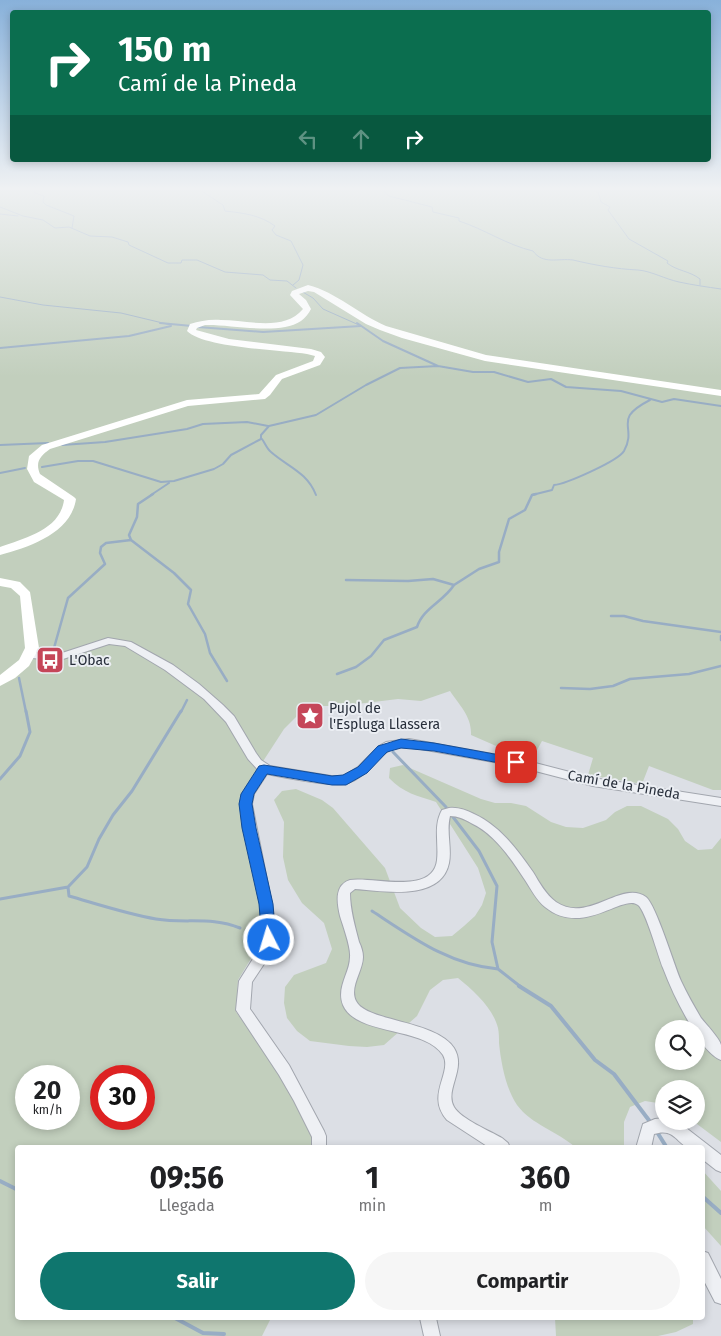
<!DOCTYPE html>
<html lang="es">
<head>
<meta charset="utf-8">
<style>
  body { margin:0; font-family:"Fira Sans",sans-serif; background:#f6f6f6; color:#202124; height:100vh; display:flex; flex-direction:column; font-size:19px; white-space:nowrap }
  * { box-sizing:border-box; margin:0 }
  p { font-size:16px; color:#757577 }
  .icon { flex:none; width:28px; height:28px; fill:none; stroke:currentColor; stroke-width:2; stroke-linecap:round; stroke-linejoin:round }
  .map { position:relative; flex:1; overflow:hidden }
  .drawer { position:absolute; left:15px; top:1145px; width:690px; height:175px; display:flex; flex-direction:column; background:#fff; border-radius:5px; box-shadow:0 2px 8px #0003 }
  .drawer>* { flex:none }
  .guide { position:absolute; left:10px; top:10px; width:701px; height:152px; border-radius:5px; box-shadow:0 2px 8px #0003; background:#0b6e4f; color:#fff; overflow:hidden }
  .controls { position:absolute; left:655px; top:1020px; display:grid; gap:10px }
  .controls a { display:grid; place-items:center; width:50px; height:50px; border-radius:50%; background:#fff; box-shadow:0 2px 8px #0003; font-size:25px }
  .speed { position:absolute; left:15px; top:1065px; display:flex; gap:10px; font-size:25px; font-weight:700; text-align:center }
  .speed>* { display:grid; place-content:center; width:65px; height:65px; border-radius:50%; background:#fff; box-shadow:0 2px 8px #0003; line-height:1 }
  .speed small { font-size:12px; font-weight:400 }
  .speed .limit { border:8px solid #d22; background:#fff; color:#111 }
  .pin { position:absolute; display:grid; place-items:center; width:42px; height:42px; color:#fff; margin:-21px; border-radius:10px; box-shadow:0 2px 8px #0006 }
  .me { position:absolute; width:55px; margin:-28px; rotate:355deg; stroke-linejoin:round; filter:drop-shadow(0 0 4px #0008) }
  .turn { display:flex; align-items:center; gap:18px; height:105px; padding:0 25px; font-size:22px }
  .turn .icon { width:65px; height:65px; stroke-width:2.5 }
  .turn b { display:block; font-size:35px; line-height:42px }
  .lanes { display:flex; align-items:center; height:48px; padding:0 25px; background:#0003; justify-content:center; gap:25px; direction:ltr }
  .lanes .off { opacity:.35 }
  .eta { display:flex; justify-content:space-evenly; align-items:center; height:85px; text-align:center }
  .eta b { font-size:30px; font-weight:700; line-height:35px }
  .action { display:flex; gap:10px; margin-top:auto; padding:10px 25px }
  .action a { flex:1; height:58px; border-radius:30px; background:#0f766e; color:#fff; font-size:20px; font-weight:700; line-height:58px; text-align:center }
  .action a+a { background:#f6f6f6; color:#202124 }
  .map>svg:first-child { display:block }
  .green { fill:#c2cfbd; fill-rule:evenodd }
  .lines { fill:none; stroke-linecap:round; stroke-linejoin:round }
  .stream-far4 { stroke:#98adc4; stroke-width:1 }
  .stream-far3 { stroke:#98adc4; stroke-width:2 }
  .stream-far2 { stroke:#98adc4; stroke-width:2.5 }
  .stream-far1 { stroke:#98adc4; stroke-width:3 }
  .stream { stroke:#98adc4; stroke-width:4 }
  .street-casing { stroke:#a2a6ae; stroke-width:2 }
  .street { fill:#eef0f4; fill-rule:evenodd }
  .secondary { fill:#fff; fill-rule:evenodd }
  .route { fill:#1a73e8; stroke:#114b97 }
  .labels { text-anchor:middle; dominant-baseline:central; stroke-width:4; stroke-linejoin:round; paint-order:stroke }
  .poi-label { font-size:14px; fill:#272e3a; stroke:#ebeef3; text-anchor:start }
  .street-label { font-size:14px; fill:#272e3a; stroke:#ebeef3 }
</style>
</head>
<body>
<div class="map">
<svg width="721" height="1336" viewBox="0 0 721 1336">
  <rect width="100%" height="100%" fill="#dcdfe5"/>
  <path class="green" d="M 0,190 L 721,190 L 721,790 L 713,790 L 649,766 L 642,784 L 588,775 L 593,758 L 542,741 L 531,761 L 471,735 C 472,717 460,706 450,691 L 421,701 L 398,699 L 341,706 L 307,706 L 284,729 L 258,769 L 246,798 L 264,937 L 238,980 L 236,1012 L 271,1060 L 323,1147 L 18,1148 L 18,1318 L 271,1318 L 262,1336 L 0,1336 ZM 26,1076 L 69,1076 L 69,1119 L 26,1119 ZM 101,1076 L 144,1076 L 144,1119 L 101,1119 Z
    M 403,765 L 481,799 L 495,803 L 511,803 L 526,806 L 551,822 L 566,827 L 583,828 L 606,820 L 615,812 L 627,806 L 641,806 L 668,819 L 678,829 L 685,841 L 698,850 L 712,849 L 721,838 L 721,1142 L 693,1121 L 696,1121 L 696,1089 L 664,1089 L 664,1104 L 645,1101 L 630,1107 L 624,1122 L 624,1147 L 575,1147 C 557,1131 532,1125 517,1105 C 506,1089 501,1063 499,1043 C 499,1038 499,1033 498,1028 C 493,1008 474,991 458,978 L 443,980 L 430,990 L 417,1016 L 384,1045 L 367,1047 L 349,1046 L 310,1041 L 297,1031 L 287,1018 L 284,1003 L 285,987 L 294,975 L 326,963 L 332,949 L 324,923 L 302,903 L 288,880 L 283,857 L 284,822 L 274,800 L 282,791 L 296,789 L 322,800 L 333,808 L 385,868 L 400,908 L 421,928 L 435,937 L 452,936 L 464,926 L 475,916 L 482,905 L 486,893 L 478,868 L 436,802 C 418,796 403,793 389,778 L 390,768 ZM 664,1029 L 696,1029 L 696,1061 L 664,1061 Z
    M 702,1170 L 721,1191 L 721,1246 L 703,1226 Z
    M 555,1318 L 693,1318 L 693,1324 L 676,1332 L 658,1336 L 556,1336 Z"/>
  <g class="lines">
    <path class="stream-far4" d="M 34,190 L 35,193 L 44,196 L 43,202 L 46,205 L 74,216 L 72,228
      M 200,190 L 223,205 L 225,211 C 243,213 260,215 275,226 L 272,230 L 276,235 L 291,241 L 303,265 L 299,280 L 293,285
      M 382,190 L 389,196 L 432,207 L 433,212 L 459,218 L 459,221 C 484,229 507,245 533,251 C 543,265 558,258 573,260 C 594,265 616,269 638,270 C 651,271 665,279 679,282 C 693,285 707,287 721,289
      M 590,190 L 598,192 L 601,202 L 610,207 L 608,210 L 629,239 L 668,261 L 667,263 C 677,271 690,271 700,279 L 700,285
      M 0,207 L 23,216 L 43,220 L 55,228 L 69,227 L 90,236 L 112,237 L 128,242 L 129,245 L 168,263 L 181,263 L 182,260 L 197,260 L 225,272 L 263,275 L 270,280 L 287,281 L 296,288
      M 0,214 L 18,216
      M 301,291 L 313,298 L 323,309 L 359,325
      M 0,297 L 43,305 L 121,313 L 171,325"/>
    <path class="stream-far3" d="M 160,323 L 192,326
      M 357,323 L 383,341 L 438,366 L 473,372 L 494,372 L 528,382 L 551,379 L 566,387 L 621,391 L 662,402 L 674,399 L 721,406
      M 198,327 L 263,332 L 361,326
      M 0,348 L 129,336 L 171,326
      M 262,439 C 265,443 267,449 271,452 C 288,467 307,472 316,495
      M 0,445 L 48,443
      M 62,445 L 105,442 L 187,429 L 203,424 L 247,422 L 268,426
      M 42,467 L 78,461 L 93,461 L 161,482 L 174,481 L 214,469 L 223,464 L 231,455 L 261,439 L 261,435 L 269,426 L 316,415 L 366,385 L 400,368 L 438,366
      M 0,473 L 25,468
      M 151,495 L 169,483
      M 532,495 L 552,490 L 554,485 C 566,484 618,461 624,451 C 638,426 611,420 650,400"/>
    <path class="stream-far2" d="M 153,494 L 138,504 L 137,517 L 129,535 L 131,540 L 174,573 L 191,590 L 188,604 L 205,634 L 210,653 L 227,681
      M 346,580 L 408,581 L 433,579 L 454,585 L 479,569 L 499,562 L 499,552 L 509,519 L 525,510 L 532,495 L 536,494
      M 611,616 L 624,616 L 643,621 L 721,632
      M 721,636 L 721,640
      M 54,648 L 68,598 L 105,564 L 100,553 L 101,547 L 106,543 L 131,540
      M 337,674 L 356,667 L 371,656 L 384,640 L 417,627 C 423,608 443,602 454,585
      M 19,678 L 26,712
      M 561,688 L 590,689 L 613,686 L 630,679 L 689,674 L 721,666
      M 181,712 L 187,700"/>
    <path class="stream-far1" d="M 393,752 L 446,807
      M 0,779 L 20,756 L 30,732 L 26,711
      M 453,817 L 479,851 L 497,886 L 492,942 L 498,969 L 521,987
      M 68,887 L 69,896 C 97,904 127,914 156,919 C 186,924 211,916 240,928
      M 0,899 L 68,887 L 87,867 L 99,839 L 113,815 L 132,791 L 181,711
      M 372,911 C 412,937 449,965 498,969"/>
    <path class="stream" d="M 519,986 L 551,1006 L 595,1060 L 614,1074 L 651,1123
      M 657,1132 L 667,1148
      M 0,1181 L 18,1190
      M 702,1196 L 721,1213
      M 175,1318 L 203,1333 L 224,1334"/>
    <defs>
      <path id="street" d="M 108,638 L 131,642 L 173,665 L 199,684 L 223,705 L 234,716 L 256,753 L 261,760 L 270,766 L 331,776 L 343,776 L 358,767 L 379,746 L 386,742 L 409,739 L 516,758 L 593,778 L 721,798 L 721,806 L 593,786 L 516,766 L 409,747 C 403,747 395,747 390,750 C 375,758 367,777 348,783 C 333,788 283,777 267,774 L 254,794 L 252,804 L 272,905 L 275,940 L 272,952 L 252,982 L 250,1009 L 289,1065 L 324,1131 L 326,1136 L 326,1148 L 312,1148 L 312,1137 L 294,1101 L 279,1075 L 236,1010 L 239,981 L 261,946 L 263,940 L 260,905 L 240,804 L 242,794 L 258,770 L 248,759 L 226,722 L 204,699 L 165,670 L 125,646 L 109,644 L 60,660 L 31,658 L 26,655 L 31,652 L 59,654 Z
        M 449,808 C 458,807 466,810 474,814 C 500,826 517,849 533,872 C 539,882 546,895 556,902 C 588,924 622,879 646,897 C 656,905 674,965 681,981 C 687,994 694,1006 701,1018 C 706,1024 720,1039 721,1045 C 721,1050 721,1056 721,1060 C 712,1057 696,1039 696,1029 L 693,1029 C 681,1010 671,989 663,968 C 658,956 646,911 638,905 C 623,893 583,938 545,907 C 537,901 531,889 525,880 C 511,859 495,834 471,823 C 464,819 458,816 450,816 C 446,832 452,848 449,863 C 441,902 383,891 355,889 L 350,893 C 350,910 355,926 359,942 C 361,946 363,952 363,957 C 363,971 349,987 356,1001 C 366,1022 436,1020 454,1048 C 467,1069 444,1090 454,1107 C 461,1119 490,1131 502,1138 L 508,1143 L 510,1148 L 490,1148 L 447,1120 C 425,1095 453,1073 443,1055 C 424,1026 356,1036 343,1005 C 336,987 350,973 350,957 C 351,947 343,926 340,916 C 337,903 334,885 350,880 C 372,876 433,896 437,860 C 439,843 433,826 442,810 Z
        M 664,1118 L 664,1121 L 675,1121 L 681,1124 L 721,1155 L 721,1172 L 716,1170 L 702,1159 L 702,1148 C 699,1148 694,1148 690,1148 C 677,1145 675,1127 654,1134 L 651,1148 L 636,1148 L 643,1124 L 655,1119 Z
        M 702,1251 L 708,1253 L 721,1279 L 721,1304 L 715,1302 L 702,1277 Z
        M 420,1318 L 436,1318 L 440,1336 L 424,1336 Z"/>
    </defs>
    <use href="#street" class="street-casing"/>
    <use href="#street" class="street"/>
    <path class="secondary" d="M 308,285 C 336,292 360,315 386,326 L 486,355 L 721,390 L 721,396 L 485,361 L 402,338 L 380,330 L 366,324 L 314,292 L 308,291 L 299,294 L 306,300 L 311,309 C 309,313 305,318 301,321 C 278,336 232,324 205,325 L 197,328 L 196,330 L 229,339 L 311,349 L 321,352 L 325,357 L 320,365 L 282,379 L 270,395 L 265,399 L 188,406 L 50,449 C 40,456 35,462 40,474 L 74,497 L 76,499 C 71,533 30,547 0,555 L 0,547 C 25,538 60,530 64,500 L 34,482 L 27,469 L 29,456 L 42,445 L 187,400 L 259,394 L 276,375 L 313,361 L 315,356 L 307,354 C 281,350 204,348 187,331 L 190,324 C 200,321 210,319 221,320 C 247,320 284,332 303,309 L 290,295 L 292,291 Z
      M 0,578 L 20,582 L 30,592 L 39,648 L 29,666 L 15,678 L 0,686 L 0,675 L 19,660 L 25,648 L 20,596 L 11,588 L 0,586 Z"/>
  </g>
  <linearGradient id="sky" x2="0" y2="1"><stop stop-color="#88b1da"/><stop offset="0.5" stop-color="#eff1f3"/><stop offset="1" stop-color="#eff1f3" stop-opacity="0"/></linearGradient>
  <rect width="721" height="377" fill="url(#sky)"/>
  <path class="route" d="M 401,739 L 434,743 L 516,758 L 520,759 L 522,762 L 520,765 L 516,766 L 434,751 L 401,748 L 387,752 L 367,773 L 346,785 L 332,785 L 267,774 L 254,794 L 252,804 L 256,828 L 273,904 L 276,940 L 274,944 L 269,946 L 264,944 L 262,940 L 259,904 L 242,828 L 239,804 L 241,794 L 259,766 L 264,765 L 332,776 L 343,775 L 358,767 L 378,746 Z"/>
  <defs>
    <symbol id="bus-square" viewBox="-11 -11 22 22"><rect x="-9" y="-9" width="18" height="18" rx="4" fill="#c54659" stroke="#ebeef3"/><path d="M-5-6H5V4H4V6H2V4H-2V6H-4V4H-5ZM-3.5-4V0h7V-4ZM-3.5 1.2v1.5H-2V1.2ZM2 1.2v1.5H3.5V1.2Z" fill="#fff"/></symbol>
    <symbol id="sight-square" viewBox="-11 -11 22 22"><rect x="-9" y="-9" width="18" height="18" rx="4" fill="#c54659" stroke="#ebeef3"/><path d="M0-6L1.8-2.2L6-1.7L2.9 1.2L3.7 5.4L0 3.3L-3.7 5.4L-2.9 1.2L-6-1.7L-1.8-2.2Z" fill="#fff"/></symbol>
  </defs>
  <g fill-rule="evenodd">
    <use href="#bus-square" x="34" y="644" width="32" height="32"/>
    <use href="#sight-square" x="294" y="700" width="32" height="32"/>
  </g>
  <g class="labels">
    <g class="poi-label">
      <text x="69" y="660">L'Obac</text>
      <text x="329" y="708">Pujol de<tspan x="329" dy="16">l'Espluga Llassera</tspan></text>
    </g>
    <g class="street-label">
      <text transform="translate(624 785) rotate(10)">Camí de la Pineda</text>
    </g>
  </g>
</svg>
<div class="controls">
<a><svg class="icon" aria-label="search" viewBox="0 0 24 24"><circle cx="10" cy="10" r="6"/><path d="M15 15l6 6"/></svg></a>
<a><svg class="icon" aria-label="layers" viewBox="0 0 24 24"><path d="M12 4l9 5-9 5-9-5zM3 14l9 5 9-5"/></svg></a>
</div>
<div class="speed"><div>20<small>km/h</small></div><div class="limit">30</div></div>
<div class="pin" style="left:516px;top:762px;background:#d93025"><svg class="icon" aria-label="arrive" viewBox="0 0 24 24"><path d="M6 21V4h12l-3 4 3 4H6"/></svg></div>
<svg class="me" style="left:269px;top:940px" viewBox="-20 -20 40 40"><circle r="17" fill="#1a73e8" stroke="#fff" stroke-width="3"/><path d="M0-11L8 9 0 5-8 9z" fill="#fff"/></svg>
<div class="guide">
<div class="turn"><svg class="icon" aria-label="right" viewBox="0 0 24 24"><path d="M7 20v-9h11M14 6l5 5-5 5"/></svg><div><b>150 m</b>Camí de la Pineda</div></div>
<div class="lanes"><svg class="icon off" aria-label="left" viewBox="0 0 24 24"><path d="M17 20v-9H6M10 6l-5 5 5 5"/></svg><svg class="icon off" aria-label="ahead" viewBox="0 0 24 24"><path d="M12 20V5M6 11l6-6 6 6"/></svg><svg class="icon" aria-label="right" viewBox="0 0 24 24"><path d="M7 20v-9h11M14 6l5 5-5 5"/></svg></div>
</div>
<section class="drawer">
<div class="eta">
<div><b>09:56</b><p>Llegada</p></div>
<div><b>1</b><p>min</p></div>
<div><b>360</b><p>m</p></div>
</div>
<div class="action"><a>Salir</a><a>Compartir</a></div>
</section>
</div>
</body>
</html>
